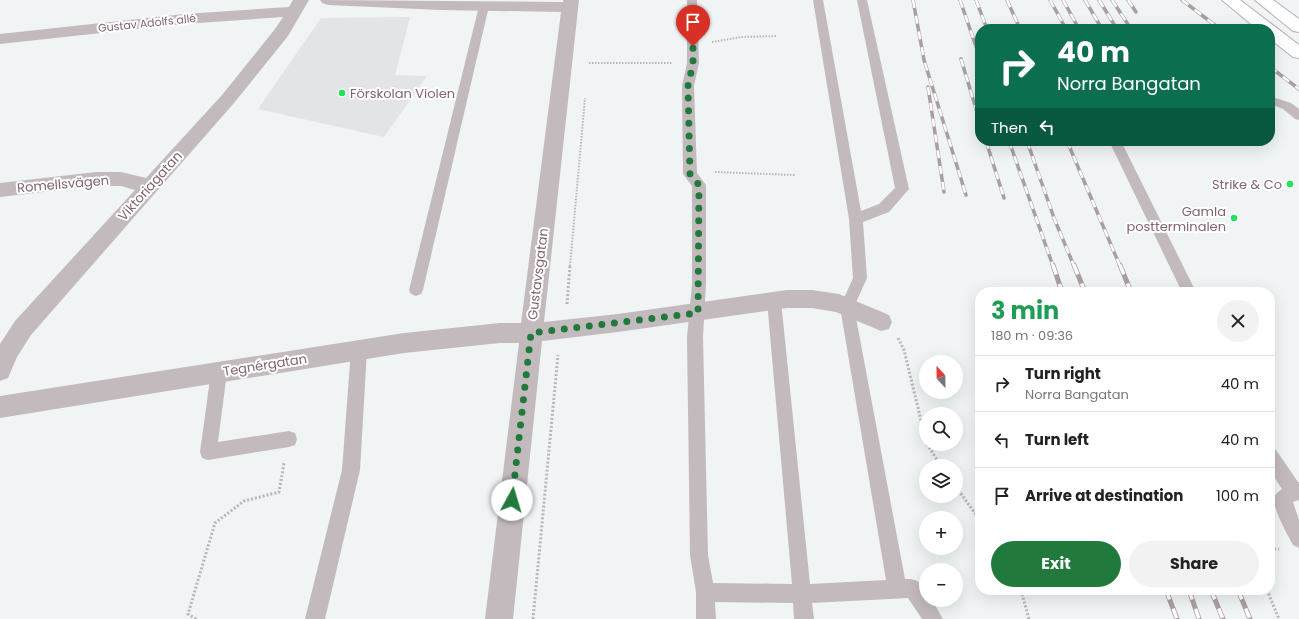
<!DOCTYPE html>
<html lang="en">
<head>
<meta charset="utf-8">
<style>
  body { margin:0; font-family:Poppins,sans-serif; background:#f2f2f2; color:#222; height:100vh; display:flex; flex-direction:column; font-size:15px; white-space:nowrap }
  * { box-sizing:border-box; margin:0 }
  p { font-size:13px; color:#767676 }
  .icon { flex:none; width:22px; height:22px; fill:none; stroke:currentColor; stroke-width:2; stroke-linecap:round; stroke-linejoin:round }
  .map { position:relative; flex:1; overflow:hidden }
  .side { position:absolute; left:975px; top:287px; width:300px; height:308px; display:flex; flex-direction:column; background:#fff; border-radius:16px; box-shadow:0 4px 16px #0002 }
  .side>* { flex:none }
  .guide { position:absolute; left:975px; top:24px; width:300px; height:122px; border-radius:16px; box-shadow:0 4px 16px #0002; background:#0b6e4f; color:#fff; overflow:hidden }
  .needle { width:26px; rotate:338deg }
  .buttons { position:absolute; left:919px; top:355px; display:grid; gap:8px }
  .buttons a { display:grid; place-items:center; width:44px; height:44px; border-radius:50%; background:#fff; box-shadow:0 4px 16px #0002; font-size:20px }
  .pin { position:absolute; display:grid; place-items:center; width:34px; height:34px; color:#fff; margin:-41px -17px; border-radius:50% 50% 50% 0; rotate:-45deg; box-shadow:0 0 4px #0007 }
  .pin .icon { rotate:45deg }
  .me { position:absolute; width:44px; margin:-22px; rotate:6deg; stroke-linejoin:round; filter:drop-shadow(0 0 3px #0008) }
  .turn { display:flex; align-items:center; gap:14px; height:84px; padding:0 16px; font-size:18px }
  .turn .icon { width:52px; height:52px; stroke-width:2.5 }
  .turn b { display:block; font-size:28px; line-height:34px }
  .then { display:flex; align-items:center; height:38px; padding:0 16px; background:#0003; gap:8px; font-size:15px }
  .round { display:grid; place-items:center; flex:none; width:42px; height:42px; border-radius:21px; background:#f2f2f2 }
  .overview { display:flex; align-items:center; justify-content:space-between; height:68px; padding:0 16px }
  h1 { font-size:24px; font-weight:700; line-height:30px; color:#1e9e55 }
  .button { display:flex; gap:8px; margin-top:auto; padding:8px 16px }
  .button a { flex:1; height:46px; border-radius:24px; background:#21793c; color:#fff; font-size:16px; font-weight:700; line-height:46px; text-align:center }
  .button a+a { background:#f2f2f2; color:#222 }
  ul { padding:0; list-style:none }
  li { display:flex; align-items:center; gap:12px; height:56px; padding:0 16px; border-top:1px solid #e0e0e0 }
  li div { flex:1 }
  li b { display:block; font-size:15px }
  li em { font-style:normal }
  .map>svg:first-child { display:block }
  .built { fill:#e3e4e5 }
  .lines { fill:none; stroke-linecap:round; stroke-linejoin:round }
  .primary-casing { stroke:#b8b0b4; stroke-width:2 }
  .path-far1 { stroke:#bbb5b7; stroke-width:2; stroke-dasharray:1.5 1.5; stroke-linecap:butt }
  .path { stroke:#bbb5b7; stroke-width:3; stroke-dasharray:2 2; stroke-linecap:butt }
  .lane { fill:#c3babe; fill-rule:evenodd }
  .street { fill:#c3babe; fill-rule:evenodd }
  .primary { fill:#fff; fill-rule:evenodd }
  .rail-far1-casing { stroke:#aa9ea3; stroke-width:3.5 }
  .rail-casing { stroke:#aa9ea3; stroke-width:5 }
  .rail-far1 { stroke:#fff; stroke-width:2.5; stroke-dasharray:8; stroke-linecap:butt }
  .rail { stroke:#fff; stroke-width:3.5; stroke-dasharray:10; stroke-linecap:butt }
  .route { stroke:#21793c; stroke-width:7; stroke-dasharray:0 12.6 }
  .poi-dot { fill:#20e45b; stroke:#fff; stroke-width:1.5 }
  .labels { text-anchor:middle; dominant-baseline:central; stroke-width:4; stroke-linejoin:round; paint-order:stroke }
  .far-street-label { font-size:11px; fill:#816371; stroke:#fff }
  .poi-label { font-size:13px; fill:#816371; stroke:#fff; text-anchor:end }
  .street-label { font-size:13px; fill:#816371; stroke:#fff }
</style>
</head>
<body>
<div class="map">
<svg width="1299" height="619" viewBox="0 0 1299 619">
  <rect width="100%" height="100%" fill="#f0f4f4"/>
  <path class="built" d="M 410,17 L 395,75 L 427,76 L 384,137 L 258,109 L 321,18 Z"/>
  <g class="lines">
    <defs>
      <path id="primary" d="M 1222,0 L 1240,0 L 1299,45 L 1299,58 L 1293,57 L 1270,39 L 1270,29 L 1257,29 Z
        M 1255,0 L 1273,0 L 1299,19 L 1299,32 L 1293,31 Z"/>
    </defs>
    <use href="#primary" class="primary-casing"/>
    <path class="path-far1" d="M 712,42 L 741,37 L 776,36
      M 589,63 L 672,63
      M 715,172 L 795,175
      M 570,266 L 585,98"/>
    <path class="path" d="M 567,304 L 570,265
      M 898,338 L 904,350 L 926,441
      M 927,444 L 941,466
      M 956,487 L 980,520
      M 1270,549 L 1279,549
      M 1021,590 L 1029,619
      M 1267,590 L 1279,619
      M 196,619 L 188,614 L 215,523 L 244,501 L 279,492 L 284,463
      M 533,619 L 558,355"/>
    <path class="lane" d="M 687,0 L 697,0 L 699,63 L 694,86 L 697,173 L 706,185 L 706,284 L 703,337 L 708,555 L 713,583 L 792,584 L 767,301 L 769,297 L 774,295 L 779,297 L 781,301 L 810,584 L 886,580 L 840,307 L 853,278 L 849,219 L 813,0 L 823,0 L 861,211 L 879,204 L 895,188 L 857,0 L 867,0 L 909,189 L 889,212 L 863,222 L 867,278 L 854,307 L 905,579 C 919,578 926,585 926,600 L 932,600 L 943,619 L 922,619 L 908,598 L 812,603 L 814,619 L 794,619 L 793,603 L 715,602 L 716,619 L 696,619 L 696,592 L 690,555 L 687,337 L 692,284 L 692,186 L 683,174 L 682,86 L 687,63 Z
      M 484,3 L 489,6 L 423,290 L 421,294 L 416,296 L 411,294 L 409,290 L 479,6 Z
      M 1270,96 L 1291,103 L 1299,109 L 1299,120 L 1295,119 L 1283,109 L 1270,104 Z
      M 1109,141 L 1121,141 L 1196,292 L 1182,292 Z
      M 359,343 L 364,345 L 367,350 L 360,470 L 325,619 L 305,619 L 342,470 L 351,350 L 354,345 Z
      M 219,365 L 225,367 L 227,372 L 218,442 L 289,431 L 295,433 L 297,439 L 295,445 L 289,447 L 208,460 L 202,458 L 200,452 L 211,372 L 213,367 Z
      M 1270,448 L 1276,450 L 1298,482 L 1299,482 L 1299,500 L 1293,502 L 1299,520 L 1299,548 L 1293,545 C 1287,534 1274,511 1274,499 C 1274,495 1278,492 1282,489 L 1270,471 Z"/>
    <path class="street" d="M 293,0 L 309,0 L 288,36 L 234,103 L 31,335 L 17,357 L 8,378 L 0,381 L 0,344 L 15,321 L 135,190 L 121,186 L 96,186 L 0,197 L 0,183 L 96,172 L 121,172 L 146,178 L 222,95 L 275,29 L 283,17 L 184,24 L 0,44 L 0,34 L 184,14 L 289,7 Z
      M 320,0 L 563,2 L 563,0 L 579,0 L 544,322 L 618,314 L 787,290 L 812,290 L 839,294 L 889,315 L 892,322 L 889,329 L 881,331 L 836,312 L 812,308 L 787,308 L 618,332 L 542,341 L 513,619 L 485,619 L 519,343 L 500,343 L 404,353 L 0,418 L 0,396 L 404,333 L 500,323 L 521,323 L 561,12 L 441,10 L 328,5 L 322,3 Z"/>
    <use href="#primary" class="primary"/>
    <defs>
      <path id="rail-far1" d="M 913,0 L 924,60 L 966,195
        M 960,0 L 980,58
        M 976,0 L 987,29
        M 1007,0 L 1020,29
        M 1050,0 L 1066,29
        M 1063,0 L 1079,29
        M 1085,0 L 1102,29
        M 1099,0 L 1117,29
        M 1112,0 L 1131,29
        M 1128,0 L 1136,12
        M 1182,0 L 1220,29
        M 961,59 L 980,122
        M 1270,67 L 1299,89
        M 928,87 L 944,192
        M 986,141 L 1004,198
        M 1009,141 L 1053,266
        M 1027,141 L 1054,218 L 1074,266
        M 1067,141 L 1120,266"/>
      <path id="rail" d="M 1053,265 L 1062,292
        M 1074,265 L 1085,292
        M 1120,265 L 1131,292
        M 1166,590 L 1177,619
        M 1189,590 L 1199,619
        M 1211,590 L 1223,619
        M 1238,590 L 1250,619"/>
    </defs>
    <use href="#rail-far1" class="rail-far1-casing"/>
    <use href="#rail" class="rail-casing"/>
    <use href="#rail-far1" class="rail-far1"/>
    <use href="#rail" class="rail"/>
  </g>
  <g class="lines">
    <path class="route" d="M 512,500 L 531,333 L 698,313 L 699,185 L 690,174 L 688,86 L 693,63 L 693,46"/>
  </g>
  <g class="poi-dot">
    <circle cx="342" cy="93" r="4"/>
    <circle cx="1290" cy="184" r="4"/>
    <circle cx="1234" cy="218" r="4"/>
  </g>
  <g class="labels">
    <g class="far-street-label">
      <text transform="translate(147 23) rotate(-6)">Gustav Adolfs allé</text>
    </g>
    <g class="poi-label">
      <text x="350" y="93" text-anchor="start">Förskolan Violen</text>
      <text x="1282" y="184">Strike &amp; Co</text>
      <text x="1226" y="211">Gamla<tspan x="1226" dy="15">postterminalen</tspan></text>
    </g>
    <g class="street-label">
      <text transform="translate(63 184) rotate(-5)">Romellsvägen</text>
      <text transform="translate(150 186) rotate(-48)">Viktoriagatan</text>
      <text transform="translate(538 274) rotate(-83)">Gustavsgatan</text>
      <text transform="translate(265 365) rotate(-9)">Tegnérgatan</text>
    </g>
  </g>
</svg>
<div class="buttons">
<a><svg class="needle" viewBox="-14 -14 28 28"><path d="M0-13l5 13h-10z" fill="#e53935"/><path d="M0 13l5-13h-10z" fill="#767676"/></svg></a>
<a><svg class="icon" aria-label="search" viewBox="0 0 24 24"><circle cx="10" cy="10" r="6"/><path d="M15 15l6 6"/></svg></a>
<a><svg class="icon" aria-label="layers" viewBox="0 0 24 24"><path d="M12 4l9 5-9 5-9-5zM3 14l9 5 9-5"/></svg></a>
<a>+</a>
<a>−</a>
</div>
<div class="pin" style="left:693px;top:46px;background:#d93025"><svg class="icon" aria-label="arrive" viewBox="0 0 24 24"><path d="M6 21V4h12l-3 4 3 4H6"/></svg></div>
<svg class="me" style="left:512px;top:500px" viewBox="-20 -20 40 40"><circle r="19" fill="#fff"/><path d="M0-13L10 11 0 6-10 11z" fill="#21793c"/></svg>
<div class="guide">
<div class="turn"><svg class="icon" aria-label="right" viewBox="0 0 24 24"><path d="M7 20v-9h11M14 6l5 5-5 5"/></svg><div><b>40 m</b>Norra Bangatan</div></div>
<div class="then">Then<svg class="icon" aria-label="left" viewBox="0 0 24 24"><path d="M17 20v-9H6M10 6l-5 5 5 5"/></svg></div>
</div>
<section class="side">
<div class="overview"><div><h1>3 min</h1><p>180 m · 09:36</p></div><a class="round"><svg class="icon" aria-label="close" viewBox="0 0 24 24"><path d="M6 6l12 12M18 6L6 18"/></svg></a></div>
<ul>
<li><svg class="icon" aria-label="right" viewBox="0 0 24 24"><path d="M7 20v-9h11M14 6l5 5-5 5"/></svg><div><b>Turn right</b><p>Norra Bangatan</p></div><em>40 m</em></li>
<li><svg class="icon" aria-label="left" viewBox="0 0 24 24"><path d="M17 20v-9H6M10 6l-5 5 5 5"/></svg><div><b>Turn left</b></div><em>40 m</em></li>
<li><svg class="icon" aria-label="arrive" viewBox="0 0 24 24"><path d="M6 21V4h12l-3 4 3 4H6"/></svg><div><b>Arrive at destination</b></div><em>100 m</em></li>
</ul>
<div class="button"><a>Exit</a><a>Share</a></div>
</section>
</div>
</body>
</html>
